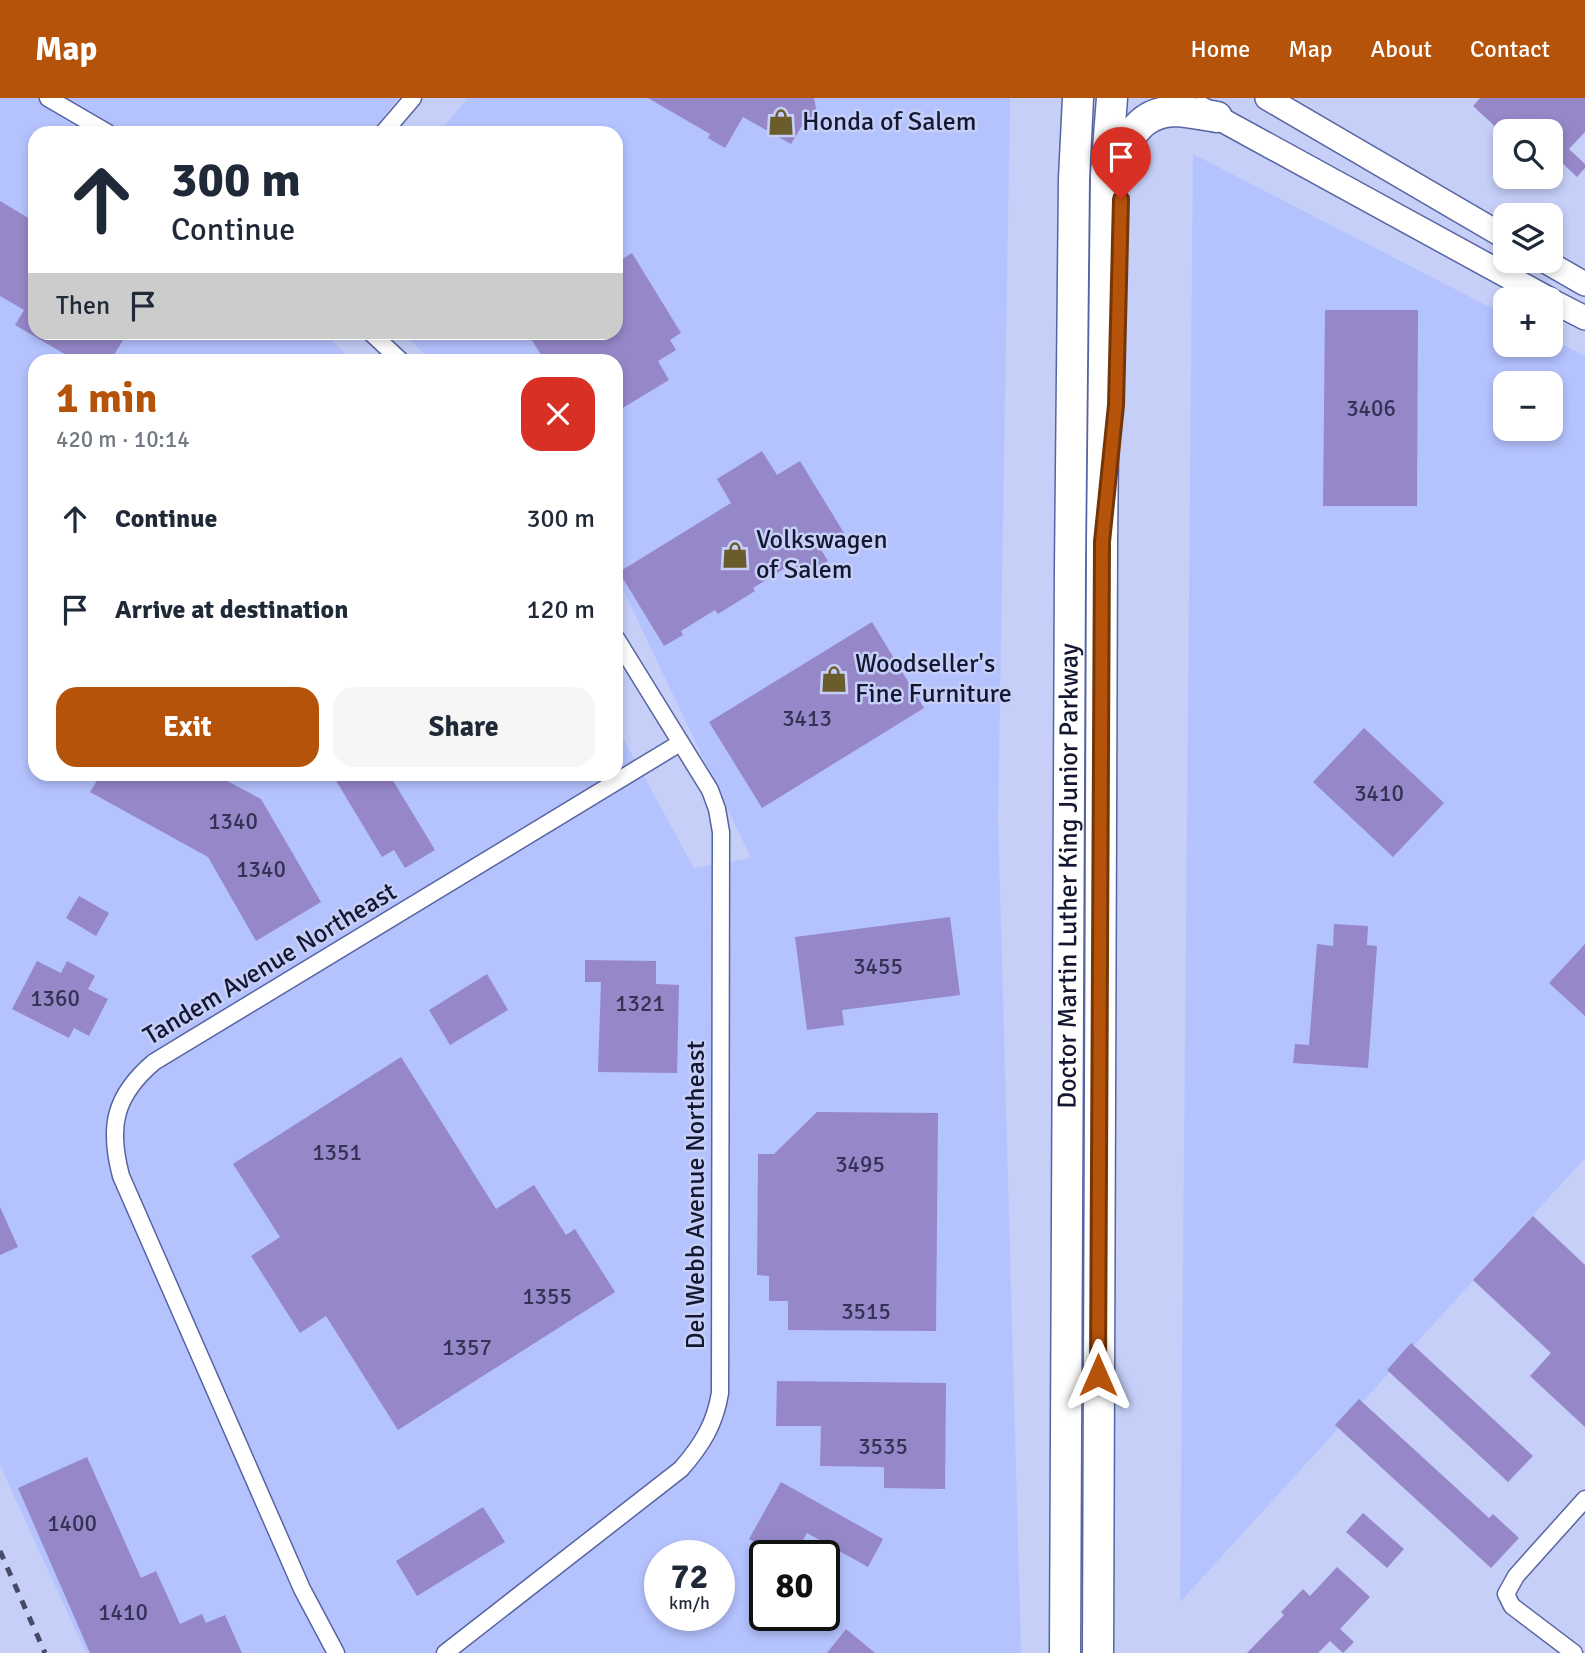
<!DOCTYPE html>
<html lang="en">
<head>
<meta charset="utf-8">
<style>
  body { margin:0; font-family:Signika,sans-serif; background:#f6f6f7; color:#1f2937; height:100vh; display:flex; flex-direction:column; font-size:26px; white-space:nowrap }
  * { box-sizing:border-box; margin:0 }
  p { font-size:23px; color:#747a83 }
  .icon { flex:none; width:38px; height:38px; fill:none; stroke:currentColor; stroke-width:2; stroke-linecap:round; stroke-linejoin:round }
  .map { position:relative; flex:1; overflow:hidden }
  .details { position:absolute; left:28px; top:256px; width:595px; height:427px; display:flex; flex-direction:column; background:#fff; border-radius:21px; box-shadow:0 4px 10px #0003 }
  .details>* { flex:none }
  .guide { position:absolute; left:28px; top:28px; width:595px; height:214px; border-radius:21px; box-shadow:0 4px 10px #0003; background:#fff; color:#1f2937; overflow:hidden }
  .tools { position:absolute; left:1493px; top:21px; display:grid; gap:14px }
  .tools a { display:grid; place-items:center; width:70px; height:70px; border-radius:14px; background:#fff; box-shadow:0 4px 10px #0003; font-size:35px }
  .speed { position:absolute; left:644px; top:1442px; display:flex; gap:14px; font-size:35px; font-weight:700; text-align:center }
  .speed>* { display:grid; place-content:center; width:91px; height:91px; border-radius:50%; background:#fff; box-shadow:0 4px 10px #0003; line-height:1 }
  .speed small { font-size:18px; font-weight:400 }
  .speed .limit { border:4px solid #111; border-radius:10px; background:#fff; color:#111 }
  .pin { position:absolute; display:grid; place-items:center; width:60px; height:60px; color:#fff; margin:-72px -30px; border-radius:50% 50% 50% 0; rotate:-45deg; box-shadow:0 0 7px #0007 }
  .pin .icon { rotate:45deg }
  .me { position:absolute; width:77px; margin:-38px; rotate:0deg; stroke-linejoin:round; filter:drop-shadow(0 0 5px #0008) }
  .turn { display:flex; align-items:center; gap:24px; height:147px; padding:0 28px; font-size:32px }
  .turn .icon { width:91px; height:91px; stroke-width:2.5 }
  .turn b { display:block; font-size:49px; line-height:60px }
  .then { display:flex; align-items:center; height:66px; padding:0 28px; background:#0003; gap:14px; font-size:26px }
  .round { display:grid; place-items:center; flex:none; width:74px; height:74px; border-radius:21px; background:#f6f6f7 }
  .head { display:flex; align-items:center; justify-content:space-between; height:119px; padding:0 28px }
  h1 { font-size:42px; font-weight:700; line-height:52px; color:#b45309 }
  .primary-button { display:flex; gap:14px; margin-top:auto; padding:14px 28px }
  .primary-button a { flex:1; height:80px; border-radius:21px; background:#b45309; color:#fff; font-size:28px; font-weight:700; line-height:80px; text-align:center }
  .primary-button a+a { background:#f6f6f7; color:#1f2937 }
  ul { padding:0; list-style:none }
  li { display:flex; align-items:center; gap:21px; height:91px; padding:0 28px }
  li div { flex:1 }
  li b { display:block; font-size:26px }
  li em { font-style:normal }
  header { display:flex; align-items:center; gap:42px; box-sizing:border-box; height:98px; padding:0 35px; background:#b45309; color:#fff }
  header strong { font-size:33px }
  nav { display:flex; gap:38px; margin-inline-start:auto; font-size:24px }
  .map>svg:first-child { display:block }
  .built { fill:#b4c2fe; fill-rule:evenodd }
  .building { fill:#9687c9 }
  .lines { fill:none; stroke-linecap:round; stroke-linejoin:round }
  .street-casing { stroke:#5864a1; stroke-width:19 }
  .secondary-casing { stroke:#5864a1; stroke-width:26 }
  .highway-casing { stroke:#5864a1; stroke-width:33 }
  .street { stroke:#fff; stroke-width:16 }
  .secondary { stroke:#fff; stroke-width:23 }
  .highway { stroke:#fff; stroke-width:30 }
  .rail { stroke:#444a67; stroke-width:5; stroke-dasharray:9 9; stroke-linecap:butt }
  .route-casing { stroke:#753606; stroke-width:18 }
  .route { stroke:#b45309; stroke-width:12 }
  .labels { text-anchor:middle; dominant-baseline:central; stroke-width:5; stroke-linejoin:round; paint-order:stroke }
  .number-label { font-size:23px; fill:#343356 }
  .poi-label { font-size:26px; fill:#131730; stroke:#c5cff8; text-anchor:start }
  .street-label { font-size:26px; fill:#131730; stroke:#c5cff8 }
</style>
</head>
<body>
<header>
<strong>Map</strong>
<nav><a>Home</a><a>Map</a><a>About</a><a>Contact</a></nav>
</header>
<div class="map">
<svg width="1585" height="1555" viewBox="0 0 1585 1555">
  <rect width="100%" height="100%" fill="#c5cff8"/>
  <path class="built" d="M 0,0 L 398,0 L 371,35 L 35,35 L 35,234 L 325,235 L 351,262 L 35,262 L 35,676 L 616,676 L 616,627 L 694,770 L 751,760 L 616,477 L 616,262 L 430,262 L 403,235 L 616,234 L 616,35 L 438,35 L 468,0 L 1010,0 L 998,721 L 1021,1555 L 86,1555 L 0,1367 ZM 660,1458 L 719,1458 L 719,1517 L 660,1517 ZM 765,1458 L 824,1458 L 824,1517 L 765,1517 Z
    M 1193,56 L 1505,217 L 1505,247 L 1550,247 L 1551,240 L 1585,258 L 1585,1060 L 1180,1504 ZM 1505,285 L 1550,285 L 1550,331 L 1505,331 Z"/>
  <path class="building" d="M 648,0 L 814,0 L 817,16 L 812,23 L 803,26 L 791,46 L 743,19 L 725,50 L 708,40 L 710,36 Z
    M 1480,0 L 1585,0 L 1585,34 L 1569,51 L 1585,66 L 1585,70 L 1577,79 L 1558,61 L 1550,70 L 1550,33 L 1500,33 L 1473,8 Z
    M 0,103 L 35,124 L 35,234 L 128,234 L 111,262 L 75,262 L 15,227 L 24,212 L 0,198 Z
    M 632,155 L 681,235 L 670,242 L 676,252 L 658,263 L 669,282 L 616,314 L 616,262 L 544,262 L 527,234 L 616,234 L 616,165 Z
    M 1325,212 L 1418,212 L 1417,408 L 1323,408 Z
    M 762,353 L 777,377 L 800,363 L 844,435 L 820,450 L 828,463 L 802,479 L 793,465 L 753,490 L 755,493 L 718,516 L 715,512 L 681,533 L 683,537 L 664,548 L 619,474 L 731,405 L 717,381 Z
    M 872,524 L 924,610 L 762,710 L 709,624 Z
    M 1364,630 L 1444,705 L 1393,759 L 1313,684 Z
    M 101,676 L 214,676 L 261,701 L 321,804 L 256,843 L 208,759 L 90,694 Z
    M 332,676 L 389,676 L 435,752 L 405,770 L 394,752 L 382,759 Z
    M 79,798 L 109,815 L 96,838 L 66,820 Z
    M 950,819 L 960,897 L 842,912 L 844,927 L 807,932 L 795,839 Z
    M 1334,826 L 1368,828 L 1367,847 L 1377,848 L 1368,970 L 1293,965 L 1295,946 L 1309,947 L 1317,846 L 1333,848 Z
    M 1585,846 L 1585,918 L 1549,885 Z
    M 585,862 L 656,863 L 656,886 L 679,887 L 677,975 L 598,974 L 601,884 L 585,884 Z
    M 37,863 L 61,875 L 67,863 L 95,878 L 88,891 L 108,901 L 89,938 L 74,930 L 69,940 L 12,911 Z
    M 487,876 L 508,912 L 450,947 L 429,912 Z
    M 401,959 L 496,1111 L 534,1087 L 566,1137 L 575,1131 L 615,1194 L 398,1332 L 326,1218 L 300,1235 L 251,1158 L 280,1139 L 233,1066 Z
    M 817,1014 L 938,1015 L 936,1233 L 788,1232 L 788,1203 L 769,1203 L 769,1178 L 757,1177 L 758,1056 L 774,1056 Z
    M 0,1109 L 18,1149 L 0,1157 Z
    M 1533,1118 L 1585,1167 L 1585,1329 L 1530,1278 L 1551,1255 L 1473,1182 Z
    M 1411,1245 L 1533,1358 L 1508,1384 L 1387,1272 Z
    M 777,1283 L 946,1285 L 945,1391 L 884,1390 L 884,1369 L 820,1368 L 821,1328 L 776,1328 Z
    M 1359,1301 L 1489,1420 L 1493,1416 L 1519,1440 L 1491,1470 L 1335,1327 Z
    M 87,1359 L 141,1480 L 156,1473 L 180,1526 L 202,1516 L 206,1525 L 225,1517 L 242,1555 L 90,1555 L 18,1390 Z
    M 781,1384 L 883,1441 L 868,1469 L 807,1435 L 794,1458 L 779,1458 L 749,1441 Z
    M 483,1409 L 505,1444 L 417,1498 L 396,1463 Z
    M 1363,1415 L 1404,1451 L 1387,1470 L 1346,1434 Z
    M 1337,1469 L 1370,1499 L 1340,1531 L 1354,1544 L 1343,1555 L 1330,1543 L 1318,1555 L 1247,1555 L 1284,1517 L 1281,1514 L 1303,1491 L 1310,1498 Z
    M 846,1531 L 875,1555 L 827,1555 Z"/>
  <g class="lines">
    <defs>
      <path id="street" d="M 48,0 L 108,35
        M 383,35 L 413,0
        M 370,234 L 400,262
        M 336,1555 L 302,1491 L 121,1078 C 108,1029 114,998 154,964 L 680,645
        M 445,1555 L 681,1371 C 702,1347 715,1326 720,1295 L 721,734 L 717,711 L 710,692 L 616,540
        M 1574,1555 L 1512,1508 L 1506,1496 L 1516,1478 L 1585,1401"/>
      <path id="secondary" d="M 1267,0 L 1505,139
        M 1202,11 L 1549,201
        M 1545,163 L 1585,186
        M 1550,202 L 1585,220"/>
      <g id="highway">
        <path d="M 1121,77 C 1124,43 1137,13 1178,13 C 1190,14 1204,17 1217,19"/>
        <path id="s1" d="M 1065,1555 L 1070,470 L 1074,81 L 1078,0"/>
        <path d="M 1098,1555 L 1102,444 L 1106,77 L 1112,0"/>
      </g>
    </defs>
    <use href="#street" class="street-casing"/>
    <use href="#secondary" class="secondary-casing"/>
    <use href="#highway" class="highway-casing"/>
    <use href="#street" class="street"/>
    <use href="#secondary" class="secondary"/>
    <use href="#highway" class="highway"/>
    <path class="rail" d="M 0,1453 L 45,1555"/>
  </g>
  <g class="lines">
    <defs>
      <path id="route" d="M 1098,1277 L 1102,444 L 1116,307 L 1121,101"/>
    </defs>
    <use href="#route" class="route-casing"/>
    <use href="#route" class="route"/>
  </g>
  <defs>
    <symbol id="shop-bare" viewBox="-9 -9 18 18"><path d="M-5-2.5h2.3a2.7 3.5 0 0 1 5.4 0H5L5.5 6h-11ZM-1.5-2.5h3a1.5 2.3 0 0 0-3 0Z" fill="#6b5d2b" stroke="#c5cff8" stroke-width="2.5" paint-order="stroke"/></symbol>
  </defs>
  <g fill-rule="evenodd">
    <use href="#shop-bare" x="762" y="5" width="38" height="38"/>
    <use href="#shop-bare" x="716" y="438" width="38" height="38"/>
    <use href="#shop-bare" x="815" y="562" width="38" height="38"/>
  </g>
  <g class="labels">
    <g class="number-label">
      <text x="1371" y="310">3406</text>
      <text x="807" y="620">3413</text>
      <text x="1379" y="695">3410</text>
      <text x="233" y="723">1340</text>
      <text x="261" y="771">1340</text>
      <text x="878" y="868">3455</text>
      <text x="55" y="900">1360</text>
      <text x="640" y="905">1321</text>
      <text x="337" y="1054">1351</text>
      <text x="860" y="1066">3495</text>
      <text x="547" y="1198">1355</text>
      <text x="866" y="1213">3515</text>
      <text x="467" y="1249">1357</text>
      <text x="883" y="1348">3535</text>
      <text x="72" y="1425">1400</text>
      <text x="123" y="1514">1410</text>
    </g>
    <g class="poi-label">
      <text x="802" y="24">Honda of Salem</text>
      <text x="756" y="442">Volkswagen<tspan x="756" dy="30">of Salem</tspan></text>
      <text x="855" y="566">Woodseller's<tspan x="855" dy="30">Fine Furniture</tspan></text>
    </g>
    <g class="street-label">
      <text stroke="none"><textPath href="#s1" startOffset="777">Doctor Martin Luther King Junior Parkway</textPath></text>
      <text transform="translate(270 866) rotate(-31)">Tandem Avenue Northeast</text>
      <text transform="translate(696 1097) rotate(-90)">Del Webb Avenue Northeast</text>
    </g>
  </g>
</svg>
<div class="tools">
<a><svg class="icon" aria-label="search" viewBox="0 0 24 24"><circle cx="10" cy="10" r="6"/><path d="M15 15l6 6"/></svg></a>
<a><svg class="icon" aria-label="layers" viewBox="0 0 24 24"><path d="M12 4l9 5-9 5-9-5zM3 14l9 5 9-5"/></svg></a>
<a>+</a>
<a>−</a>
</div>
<div class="speed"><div>72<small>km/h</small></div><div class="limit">80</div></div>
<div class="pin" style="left:1121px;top:101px;background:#d93025"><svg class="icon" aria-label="arrive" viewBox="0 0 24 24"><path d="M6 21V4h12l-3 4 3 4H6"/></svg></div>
<svg class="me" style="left:1098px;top:1277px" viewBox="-20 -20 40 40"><path d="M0-17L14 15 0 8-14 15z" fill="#b45309" stroke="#fff" stroke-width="4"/></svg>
<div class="guide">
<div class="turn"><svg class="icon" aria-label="ahead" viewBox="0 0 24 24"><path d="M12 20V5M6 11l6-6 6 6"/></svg><div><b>300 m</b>Continue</div></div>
<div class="then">Then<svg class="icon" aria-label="arrive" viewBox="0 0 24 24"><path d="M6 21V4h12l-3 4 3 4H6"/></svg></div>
</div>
<section class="details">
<div class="head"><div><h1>1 min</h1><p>420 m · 10:14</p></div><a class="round" style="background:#d93025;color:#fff"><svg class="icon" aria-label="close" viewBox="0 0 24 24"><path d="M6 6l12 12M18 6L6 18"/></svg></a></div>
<ul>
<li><svg class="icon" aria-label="ahead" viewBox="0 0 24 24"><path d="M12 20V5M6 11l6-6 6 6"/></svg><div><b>Continue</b></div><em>300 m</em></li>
<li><svg class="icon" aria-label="arrive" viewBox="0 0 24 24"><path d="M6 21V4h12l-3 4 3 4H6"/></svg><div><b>Arrive at destination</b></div><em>120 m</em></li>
</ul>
<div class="primary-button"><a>Exit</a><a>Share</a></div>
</section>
</div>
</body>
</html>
